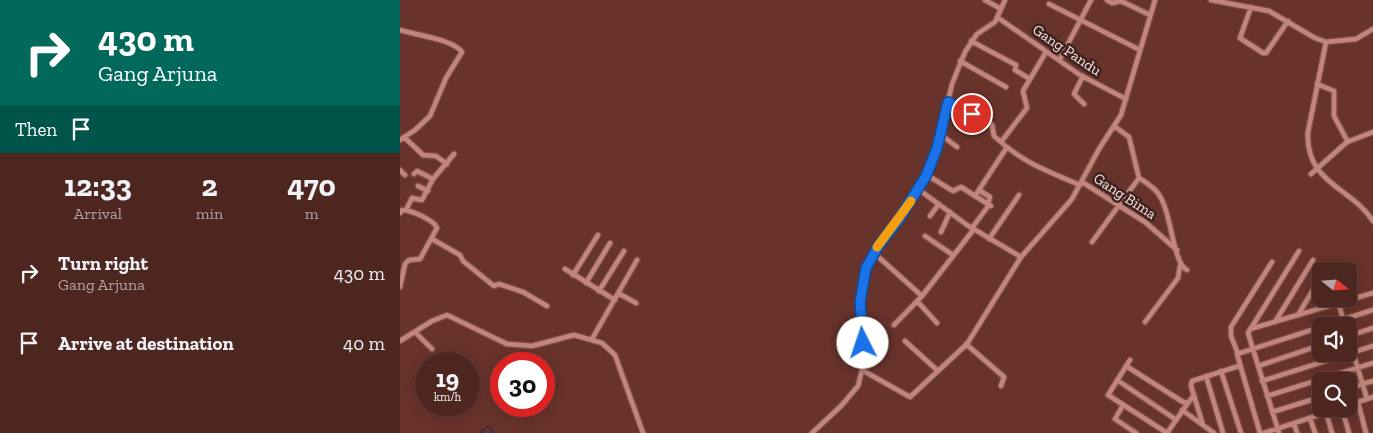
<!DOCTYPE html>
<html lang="en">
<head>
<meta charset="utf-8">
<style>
  body { margin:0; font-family:"Zilla Slab",serif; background:#58322d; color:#f1f3f6; height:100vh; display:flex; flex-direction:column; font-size:19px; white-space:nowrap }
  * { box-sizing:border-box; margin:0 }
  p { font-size:16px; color:#b3a5a5 }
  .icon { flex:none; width:28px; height:28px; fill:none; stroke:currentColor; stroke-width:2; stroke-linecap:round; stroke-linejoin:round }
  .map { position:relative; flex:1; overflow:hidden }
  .details { display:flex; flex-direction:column; background:#4e2620; width:400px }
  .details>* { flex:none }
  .hud { background:#00695c; color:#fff; overflow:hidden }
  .needle { width:32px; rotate:107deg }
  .buttons { position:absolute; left:912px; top:262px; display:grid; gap:10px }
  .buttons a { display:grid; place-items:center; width:45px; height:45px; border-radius:8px; background:#4e2620; box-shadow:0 2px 12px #0003,0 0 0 1px #65433e; font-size:25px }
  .speed { position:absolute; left:15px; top:352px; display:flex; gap:10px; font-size:25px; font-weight:700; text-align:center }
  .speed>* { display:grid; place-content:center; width:65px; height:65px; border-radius:50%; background:#4e2620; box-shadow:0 2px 12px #0003,0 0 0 1px #65433e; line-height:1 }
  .speed small { font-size:12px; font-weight:400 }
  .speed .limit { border:8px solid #d22; background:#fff; color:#111 }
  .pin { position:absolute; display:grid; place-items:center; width:42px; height:42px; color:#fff; margin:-21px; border:2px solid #fff; border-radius:50%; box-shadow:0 1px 5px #0007 }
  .me { position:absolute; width:55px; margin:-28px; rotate:356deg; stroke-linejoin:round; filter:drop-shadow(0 0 4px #0008) }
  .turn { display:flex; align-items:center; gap:18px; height:105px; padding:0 15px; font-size:22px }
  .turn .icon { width:65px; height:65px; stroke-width:2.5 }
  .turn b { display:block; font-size:35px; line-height:42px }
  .then { display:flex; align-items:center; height:48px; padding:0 15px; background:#0003; gap:10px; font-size:19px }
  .eta { display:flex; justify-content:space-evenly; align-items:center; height:85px; text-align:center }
  .eta b { font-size:30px; font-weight:700; line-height:35px }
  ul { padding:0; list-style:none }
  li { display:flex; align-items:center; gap:15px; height:70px; padding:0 15px }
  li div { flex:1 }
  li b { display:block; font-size:19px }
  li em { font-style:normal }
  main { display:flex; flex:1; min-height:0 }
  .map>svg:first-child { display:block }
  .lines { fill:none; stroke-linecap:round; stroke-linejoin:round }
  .stream { stroke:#142059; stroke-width:1 }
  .street-casing { stroke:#7c514b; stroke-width:7 }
  .street { stroke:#c3857b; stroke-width:4.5 }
  .route-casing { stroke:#114b97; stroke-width:12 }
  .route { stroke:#1a73e8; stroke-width:9 }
  .slow { stroke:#f59e0b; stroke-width:9 }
  .labels { text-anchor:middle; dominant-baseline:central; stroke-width:5; stroke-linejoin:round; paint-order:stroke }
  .street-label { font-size:15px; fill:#fde2dd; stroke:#3c231f }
</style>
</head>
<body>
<main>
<section class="details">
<div class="hud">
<div class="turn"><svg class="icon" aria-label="right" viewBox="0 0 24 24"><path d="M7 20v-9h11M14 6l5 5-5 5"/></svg><div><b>430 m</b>Gang Arjuna</div></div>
<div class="then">Then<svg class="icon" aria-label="arrive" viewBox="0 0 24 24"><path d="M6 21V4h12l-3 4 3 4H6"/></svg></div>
</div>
<div class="eta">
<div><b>12:33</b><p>Arrival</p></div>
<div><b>2</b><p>min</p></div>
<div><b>470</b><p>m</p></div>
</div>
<ul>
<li><svg class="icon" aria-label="right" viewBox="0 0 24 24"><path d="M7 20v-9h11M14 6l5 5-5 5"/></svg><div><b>Turn right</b><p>Gang Arjuna</p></div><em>430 m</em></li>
<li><svg class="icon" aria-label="arrive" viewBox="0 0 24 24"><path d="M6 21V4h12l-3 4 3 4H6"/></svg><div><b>Arrive at destination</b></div><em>40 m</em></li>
</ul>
</section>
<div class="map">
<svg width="973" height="433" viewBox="0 0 973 433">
  <rect width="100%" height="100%" fill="#68332b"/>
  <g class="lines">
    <path class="stream" d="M 80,433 L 88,426 L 95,433"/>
    <defs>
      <path id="street" d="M 585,0 L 601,9
        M 707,0 L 712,3 L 721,1 L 750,15
        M 811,0 L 869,11 L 915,38 L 926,42 L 956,39 L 973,29
        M 649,4 L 740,50
        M 851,7 L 840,38 L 863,53 L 866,53 L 888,21
        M 597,17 L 680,75 L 726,99
        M 0,30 C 15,35 53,39 62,52 L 46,78 L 30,116 L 15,130 L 0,140
        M 571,41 L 616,65 L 615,70 L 630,79
        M 926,42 L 908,132 C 905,183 951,187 973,221
        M 660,59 L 691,0
        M 560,61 L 606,87
        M 683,76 L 674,94 L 684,104
        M 917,84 L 934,91 L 934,116 L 948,142
        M 548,102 L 588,121 L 592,125 L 594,136 C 621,162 647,171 680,185
        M 540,134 L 557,147
        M 4,137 L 23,155 L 36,156 L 47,164
        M 601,142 L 627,108 L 623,91 L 646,52
        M 0,170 L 5,175
        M 14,174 L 17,171 L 33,179 L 54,154
        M 911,174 L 947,142 L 973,132
        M 527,175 L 553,191 L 561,187 L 591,206
        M 739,178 C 745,182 752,186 757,192 C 772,209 772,263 787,270
        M 682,182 L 745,222 L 777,250
        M 18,186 L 28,191
        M 518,189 L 567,225 L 621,257
        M 579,190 L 590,197 L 588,204
        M 575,196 L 607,147
        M 6,210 L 12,198 L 22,200 L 33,179
        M 0,213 L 2,210 C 11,210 34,220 37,228 L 20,259 L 9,260 L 5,264 L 0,287
        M 530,216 L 539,204
        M 572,228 L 589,205
        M 541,232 L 550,212
        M 525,236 L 553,255
        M 32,239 L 60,255 L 63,261 L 94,286 L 99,284 L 123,292 L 147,306
        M 589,239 L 619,195
        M 692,242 L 739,178 L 729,137 L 714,126
        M 474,253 L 522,296
        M 165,269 L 215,300
        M 173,275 L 198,235
        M 186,283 L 210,243
        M 199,291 L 224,251
        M 218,293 L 236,303
        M 517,301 L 537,323
        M 939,305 L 945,326
        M 898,315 L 913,290
        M 745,322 L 778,278 L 780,266
        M 875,322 L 913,260
        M 494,325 L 522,296 L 574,229
        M 922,326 L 973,310
        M 850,329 L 973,293
        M 15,332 L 32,349
        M 949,336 L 973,328
        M 192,339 L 237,260
        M 949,339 L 967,399 L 973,397
        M 0,341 L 32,321 L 47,315 L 107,344 L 132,346 L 174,335 L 202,343 L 215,355 L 243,433
        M 505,341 L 538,371
        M 566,344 L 604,377 L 601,386
        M 951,353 L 973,346
        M 838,354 L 831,336 L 831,327 L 872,262
        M 730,360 L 708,395 L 767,433 L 788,403
        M 726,366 L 783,402 L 788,403 L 794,395
        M 858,366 L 921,345
        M 462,370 L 510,397 L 567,344 L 621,257 L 672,199 L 699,149 L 721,115 L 755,0
        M 821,371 L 841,433
        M 806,376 L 823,433
        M 717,380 L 775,419
        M 862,381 L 948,354
        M 949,388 L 973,381
        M 867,396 L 973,363
        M 958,402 L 966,433
        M 723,405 L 715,419 L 736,433
        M 949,405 L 967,399
        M 942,409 L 949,433
        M 782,410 L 814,433
        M 872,412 L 921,397
        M 926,412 L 932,433
        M 910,418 L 915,433
        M 894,423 L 897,433
        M 803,425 L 791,386 L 792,381 L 839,366
        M 412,433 L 441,406 L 458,386 L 462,370 L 463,343 L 460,302 L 466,268 L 479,245 L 499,219 L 527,175 L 537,148 L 552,84 L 565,52 L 577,34 L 595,22 L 605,0
        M 860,433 L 837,354 L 921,327
        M 864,433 L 937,409
        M 879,433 L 848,333 L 899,251"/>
    </defs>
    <use href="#street" class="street-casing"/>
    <use href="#street" class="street"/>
  </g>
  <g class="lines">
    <defs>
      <path id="route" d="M 463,343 L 460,302 L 466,268 L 479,245 L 499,219 L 526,176 L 537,148 L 548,102 L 572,114"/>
    </defs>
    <use href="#route" class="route-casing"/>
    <use href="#route" class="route"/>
    <path class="slow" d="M 477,247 L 511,201"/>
  </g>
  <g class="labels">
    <g class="street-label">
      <text transform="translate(667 50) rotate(34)">Gang Pandu</text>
      <text transform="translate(725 196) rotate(33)">Gang Bima</text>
    </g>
  </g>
</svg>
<div class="buttons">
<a><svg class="needle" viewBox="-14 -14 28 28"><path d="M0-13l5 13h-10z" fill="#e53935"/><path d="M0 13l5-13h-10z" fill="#b3a5a5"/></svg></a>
<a><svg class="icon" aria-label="sound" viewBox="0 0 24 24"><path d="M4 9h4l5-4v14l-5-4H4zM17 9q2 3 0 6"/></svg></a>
<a><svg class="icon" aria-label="search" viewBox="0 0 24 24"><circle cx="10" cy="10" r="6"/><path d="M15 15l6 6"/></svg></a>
</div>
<div class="speed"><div>19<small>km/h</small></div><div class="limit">30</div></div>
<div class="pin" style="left:572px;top:114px;background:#d93025"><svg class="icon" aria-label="arrive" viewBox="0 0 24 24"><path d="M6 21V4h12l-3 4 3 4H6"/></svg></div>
<svg class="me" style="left:463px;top:343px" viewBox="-20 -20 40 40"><circle r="19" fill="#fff"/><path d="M0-13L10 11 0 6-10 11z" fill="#1a73e8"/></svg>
</div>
</main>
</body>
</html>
